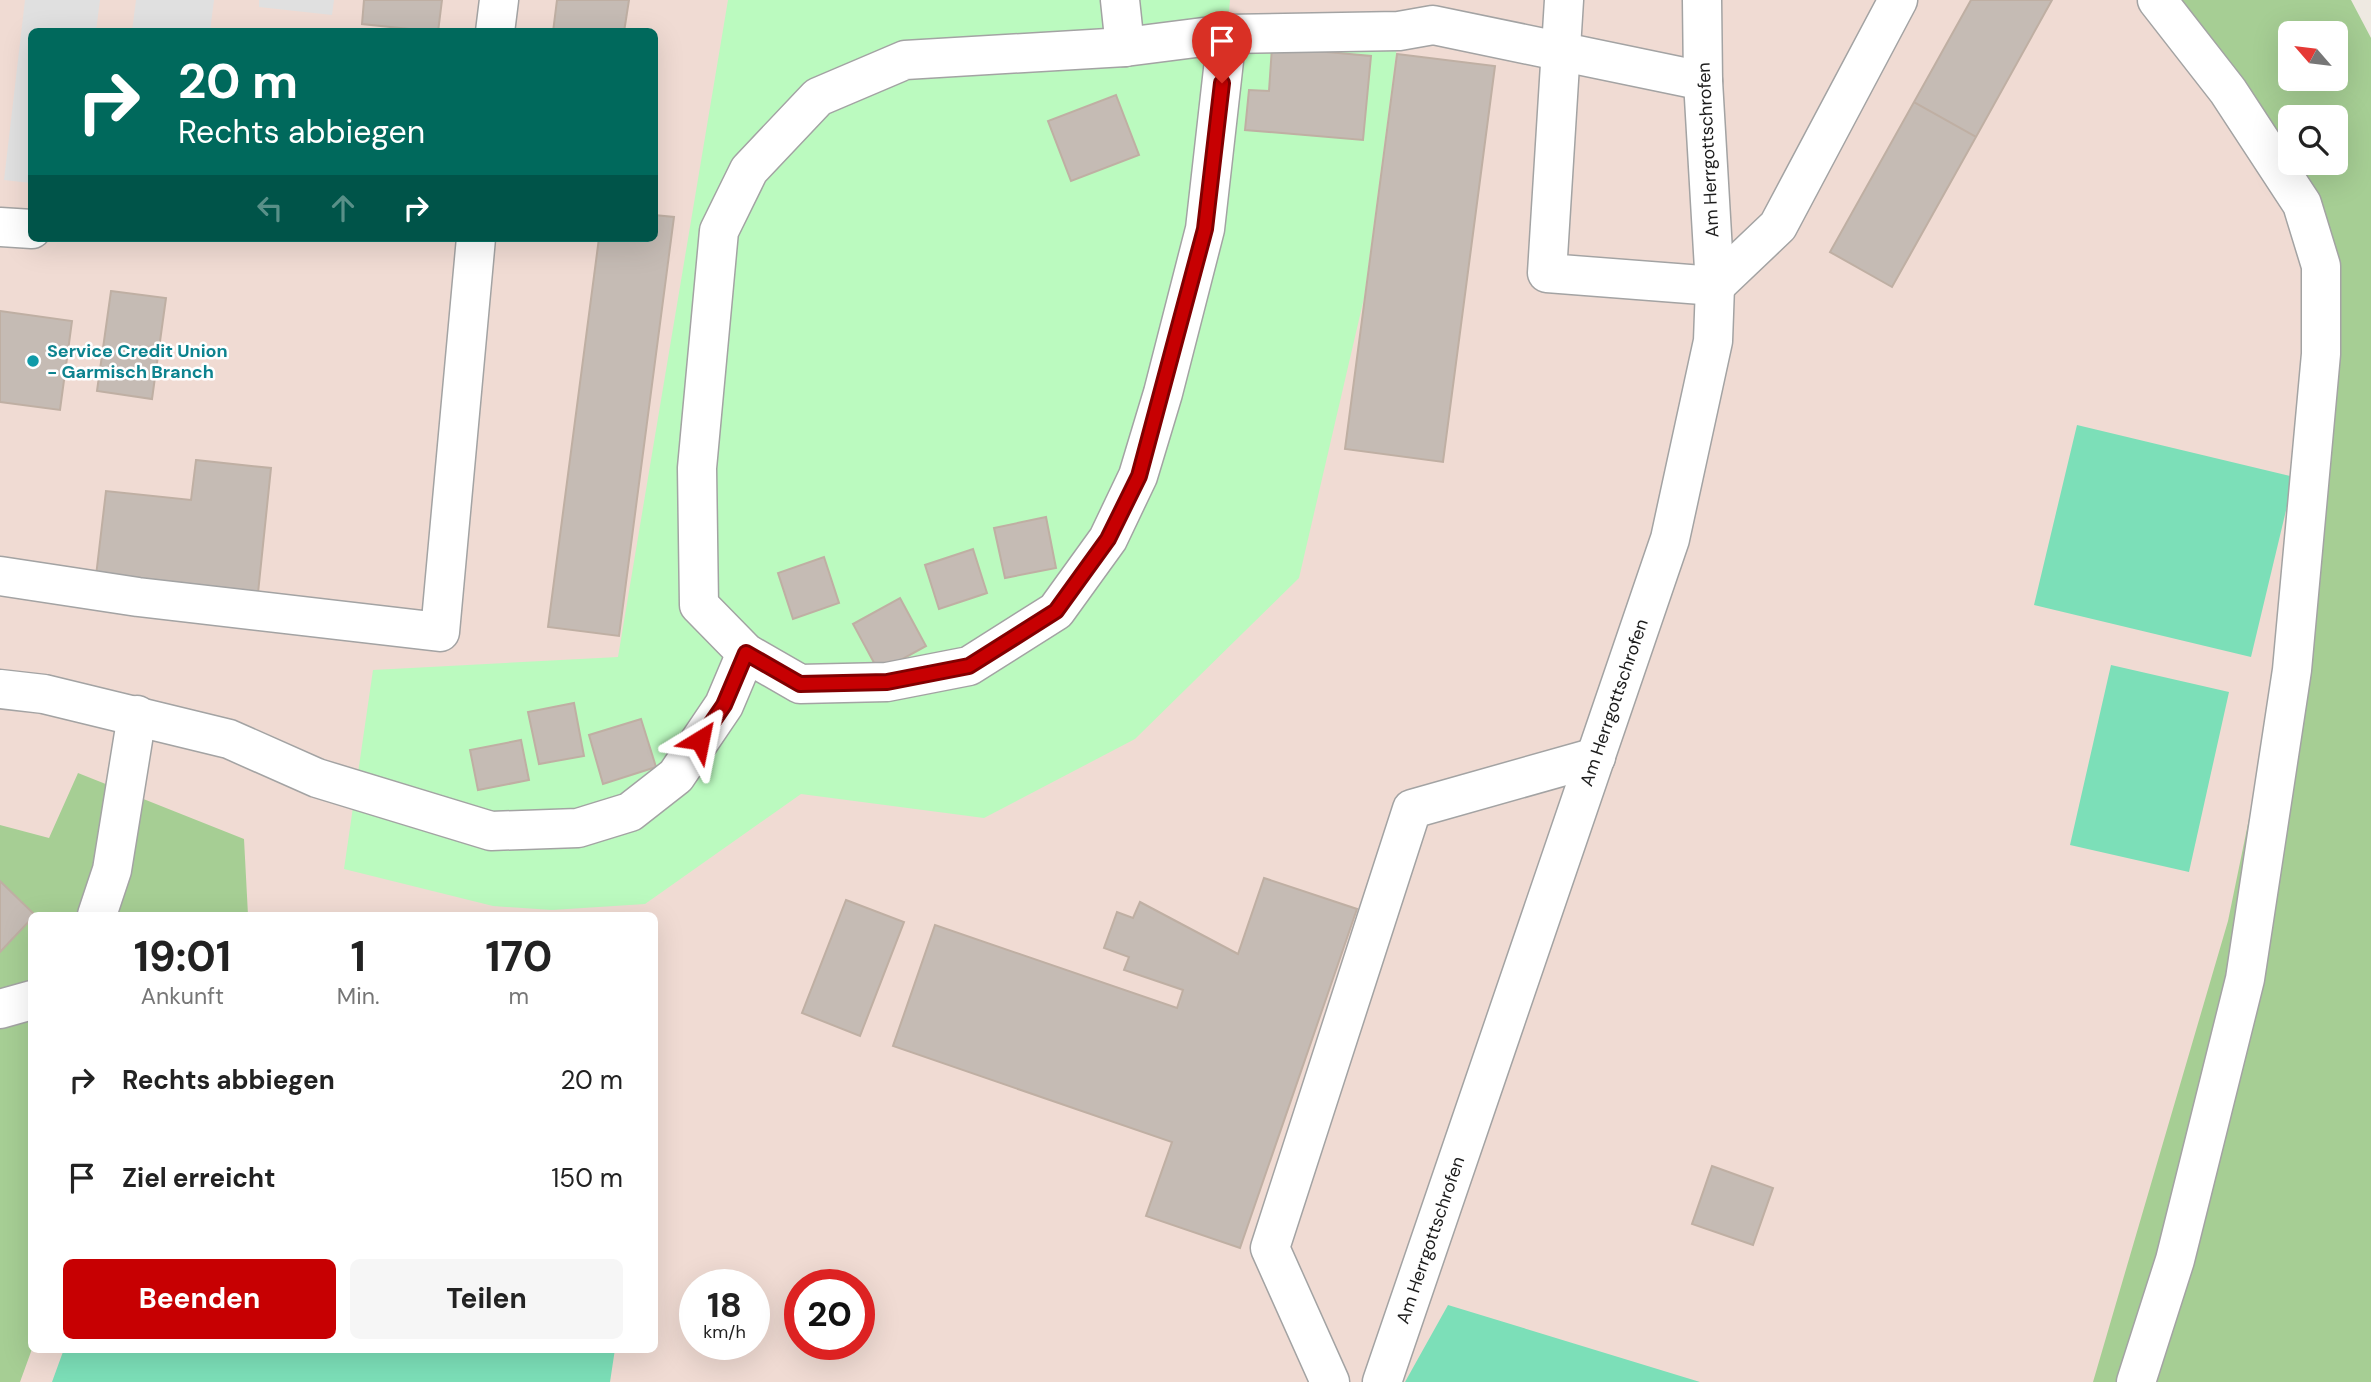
<!DOCTYPE html>
<html lang="de">
<head>
<meta charset="utf-8">
<style>
  body { margin:0; font-family:"DM Sans",sans-serif; background:#f6f6f6; color:#222; height:100vh; display:flex; flex-direction:column; font-size:26px; white-space:nowrap }
  * { box-sizing:border-box; margin:0 }
  p { font-size:23px; color:#767676 }
  .icon { flex:none; width:38px; height:38px; fill:none; stroke:currentColor; stroke-width:2; stroke-linecap:round; stroke-linejoin:round }
  .map { position:relative; flex:1; overflow:hidden }
  .details { position:absolute; left:28px; top:912px; width:630px; height:441px; display:flex; flex-direction:column; background:#fff; border-radius:10px; box-shadow:0 7px 28px #0002 }
  .details>* { flex:none }
  .banner { position:absolute; left:28px; top:28px; width:630px; height:214px; border-radius:10px; box-shadow:0 7px 28px #0002; background:#00695c; color:#fff; overflow:hidden }
  .needle { width:46px; rotate:298deg }
  .tools { position:absolute; left:2278px; top:21px; display:grid; gap:14px }
  .tools a { display:grid; place-items:center; width:70px; height:70px; border-radius:10px; background:#fff; box-shadow:0 7px 28px #0002; font-size:35px }
  .speed { position:absolute; left:679px; top:1269px; display:flex; gap:14px; font-size:35px; font-weight:700; text-align:center }
  .speed>* { display:grid; place-content:center; width:91px; height:91px; border-radius:50%; background:#fff; box-shadow:0 7px 28px #0002; line-height:1 }
  .speed small { font-size:18px; font-weight:400 }
  .speed .limit { border:10px solid #d22; background:#fff; color:#111 }
  .pin { position:absolute; display:grid; place-items:center; width:60px; height:60px; color:#fff; margin:-72px -30px; border-radius:50% 50% 50% 0; rotate:-45deg; box-shadow:0 0 7px #0007 }
  .pin .icon { rotate:45deg }
  .me { position:absolute; width:77px; margin:-38px; rotate:35deg; stroke-linejoin:round; filter:drop-shadow(0 0 5px #0008) }
  .turn { display:flex; align-items:center; gap:24px; height:147px; padding:0 35px; font-size:32px }
  .turn .icon { width:91px; height:91px; stroke-width:2.5 }
  .turn b { display:block; font-size:49px; line-height:60px }
  .lanes { display:flex; align-items:center; height:66px; padding:0 35px; background:#0003; justify-content:center; gap:35px; direction:ltr }
  .lanes .off { opacity:.35 }
  .eta { display:flex; justify-content:space-evenly; align-items:center; height:119px; text-align:center }
  .eta b { font-size:42px; font-weight:700; line-height:49px }
  .action { display:flex; gap:14px; margin-top:auto; padding:14px 35px }
  .action a { flex:1; height:80px; border-radius:10px; background:#c70002; color:#fff; font-size:28px; font-weight:700; line-height:80px; text-align:center }
  .action a+a { background:#f6f6f6; color:#222 }
  ul { padding:0; list-style:none }
  li { display:flex; align-items:center; gap:21px; height:98px; padding:0 35px }
  li div { flex:1 }
  li b { display:block; font-size:26px }
  li em { font-style:normal }
  .map>svg:first-child { display:block }
  .military { fill:#f0dbd3; fill-rule:evenodd }
  .forest { fill:#a6ce94; fill-rule:evenodd }
  .park { fill:#bbfabf }
  .pitch { fill:#7cdfb8 }
  .parking { fill:#e0e0e0 }
  .building { fill:#c5bbb4; stroke:#bfafa3; stroke-width:2 }
  .lines { fill:none; stroke-linecap:round; stroke-linejoin:round }
  .minor-casing { stroke:#a3a3a3; stroke-width:41 }
  .minor { stroke:#fff; stroke-width:38 }
  .route-casing { stroke:#810001; stroke-width:18 }
  .route { stroke:#c70002; stroke-width:12 }
  .culture-dot { fill:#0f9aa8; stroke:#fff; stroke-width:2.5 }
  .labels { text-anchor:middle; dominant-baseline:central; stroke-width:5; stroke-linejoin:round; paint-order:stroke }
  .street-label { font-size:18px; fill:#1c1c1c; stroke:#fff }
  .culture-label { font-size:18px; font-weight:bold; fill:#0d838f; stroke:#fff; text-anchor:start }
</style>
</head>
<body>
<div class="map">
<svg width="2371" height="1382" viewBox="0 0 2371 1382">
  <rect width="100%" height="100%" fill="#eee9e1"/>
  <path class="military" d="M 0,0 L 2293,0 L 2291,79 L 2336,79 L 2371,131 L 2371,885 L 2292,1382 L 0,1382 ZM 32,32 L 654,32 L 654,238 L 32,238 ZM 2291,117 L 2336,117 L 2336,163 L 2291,163 ZM 32,915 L 654,915 L 654,1349 L 32,1349 ZM 695,1284 L 754,1284 L 754,1344 L 695,1344 ZM 800,1284 L 859,1284 L 859,1344 L 800,1344 Z"/>
  <path class="forest" d="M 2178,0 L 2351,0 L 2371,38 L 2371,1382 L 2093,1382 L 2228,921 L 2279,673 L 2325,213 ZM 2291,33 L 2336,33 L 2336,79 L 2291,79 ZM 2291,117 L 2336,117 L 2336,163 L 2291,163 Z
    M 78,773 L 244,839 L 248,915 L 32,915 L 32,1349 L 20,1382 L 0,1382 L 0,825 L 49,838 Z"/>
  <path class="park" d="M 728,0 L 1230,0 L 1227,33 L 1399,31 L 1364,298 L 1299,578 L 1135,739 L 984,818 L 801,794 L 645,904 L 552,910 L 493,906 L 344,869 L 373,670 L 618,657 Z"/>
  <path class="pitch" d="M 2077,425 L 2294,477 L 2251,657 L 2034,605 Z
    M 2111,665 L 2229,692 L 2189,872 L 2070,845 Z
    M 1448,1305 L 1700,1382 L 1405,1382 Z
    M 64,1349 L 615,1349 L 610,1382 L 52,1382 Z"/>
  <path class="parking" d="M 25,0 L 100,0 L 96,31 L 32,32 L 31,183 L 4,180 Z
    M 136,0 L 214,0 L 210,31 L 132,31 Z
    M 259,0 L 334,0 L 332,15 L 259,7 Z"/>
  <path class="building" d="M 364,0 L 442,0 L 438,32 L 362,24 Z
    M 557,0 L 629,0 L 624,32 L 553,32 Z
    M 1971,0 L 2052,0 L 1976,137 L 1914,102 Z
    M 1272,47 L 1371,56 L 1363,140 L 1245,130 L 1249,90 L 1269,91 Z
    M 1397,54 L 1495,66 L 1443,462 L 1345,449 Z
    M 1116,95 L 1139,155 L 1071,181 L 1048,121 Z
    M 1914,102 L 1976,137 L 1892,287 L 1830,252 Z
    M 654,215 L 674,217 L 619,636 L 548,627 L 599,238 L 654,238 Z
    M 111,291 L 166,298 L 152,399 L 97,391 Z
    M 0,311 L 72,321 L 60,410 L 0,402 Z
    M 196,460 L 271,468 L 258,593 L 96,576 L 106,491 L 191,500 Z
    M 1046,517 L 1056,568 L 1005,578 L 994,528 Z
    M 973,549 L 987,593 L 939,609 L 925,565 Z
    M 824,557 L 839,603 L 793,619 L 778,573 Z
    M 900,598 L 926,646 L 879,672 L 853,624 Z
    M 574,703 L 584,756 L 539,764 L 528,712 Z
    M 641,719 L 656,767 L 603,784 L 589,735 Z
    M 521,740 L 529,780 L 478,790 L 470,750 Z
    M 1264,878 L 1357,909 L 1240,1248 L 1146,1216 L 1172,1142 L 893,1046 L 935,925 L 1177,1008 L 1183,990 L 1124,970 L 1129,957 L 1104,948 L 1117,912 L 1133,918 L 1140,902 L 1238,954 Z
    M 0,881 L 35,915 L 0,952 Z
    M 846,900 L 904,922 L 860,1036 L 802,1013 Z
    M 1712,1166 L 1773,1188 L 1753,1245 L 1692,1224 Z"/>
  <g class="lines">
    <defs>
      <g id="minor">
        <path d="M 1120,0 L 1125,47"/>
        <path d="M 1564,0 L 1547,273 L 1715,286 L 1778,226 L 1898,0"/>
        <path d="M 495,32 L 499,0"/>
        <path d="M 1227,34 L 1205,229 L 1163,393 L 1138,476 L 1108,539 L 1056,611 L 969,666 L 887,682 L 800,684 L 746,653 L 699,605 L 697,468 L 719,231 L 749,170 L 818,97 L 905,60 L 1125,47 L 1227,34 L 1399,31 L 1433,25 L 1703,81"/>
        <path d="M 0,227 L 32,229"/>
        <path d="M 0,576 L 138,597 L 440,632 L 476,238"/>
        <path d="M 0,689 L 44,694 L 229,739 L 317,778 L 491,831 L 578,828 L 630,812 L 676,776 L 724,705 L 746,653"/>
        <path d="M 97,915 L 112,870 L 137,715"/>
        <path d="M 0,1009 L 32,1000"/>
        <path d="M 1330,1382 L 1270,1248 L 1412,809 L 1596,757"/>
        <path id="s1" d="M 1382,1382 L 1670,539 L 1713,341 L 1715,286 L 1703,81 L 1702,0"/>
        <path d="M 2136,1382 L 2175,1260 L 2245,979 L 2292,670 L 2321,354 L 2321,266 L 2302,204 L 2228,91 L 2157,0"/>
      </g>
    </defs>
    <use href="#minor" class="minor-casing"/>
    <use href="#minor" class="minor"/>
  </g>
  <g class="lines">
    <defs>
      <path id="route" d="M 700,740 L 724,705 L 746,653 L 800,684 L 887,682 L 969,666 L 1056,611 L 1108,539 L 1139,476 L 1205,229 L 1222,83"/>
    </defs>
    <use href="#route" class="route-casing"/>
    <use href="#route" class="route"/>
  </g>
  <circle class="culture-dot" cx="33" cy="361" r="7"/>
  <g class="labels">
    <g class="street-label">
      <text transform="translate(1708 150) rotate(-93)">Am Herrgottschrofen</text>
      <text stroke="none"><textPath href="#s1" startOffset="718">Am Herrgottschrofen</textPath></text>
      <text stroke="none"><textPath href="#s1" startOffset="150">Am Herrgottschrofen</textPath></text>
    </g>
    <g class="culture-label">
      <text x="47" y="351">Service Credit Union<tspan x="47" dy="21">- Garmisch Branch</tspan></text>
    </g>
  </g>
</svg>
<div class="tools">
<a><svg class="needle" viewBox="-14 -14 28 28"><path d="M0-13l5 13h-10z" fill="#e53935"/><path d="M0 13l5-13h-10z" fill="#767676"/></svg></a>
<a><svg class="icon" aria-label="search" viewBox="0 0 24 24"><circle cx="10" cy="10" r="6"/><path d="M15 15l6 6"/></svg></a>
</div>
<div class="speed"><div>18<small>km/h</small></div><div class="limit">20</div></div>
<div class="pin" style="left:1222px;top:83px;background:#d93025"><svg class="icon" aria-label="arrive" viewBox="0 0 24 24"><path d="M6 21V4h12l-3 4 3 4H6"/></svg></div>
<svg class="me" style="left:700px;top:740px" viewBox="-20 -20 40 40"><path d="M0-17L14 15 0 8-14 15z" fill="#c70002" stroke="#fff" stroke-width="4"/></svg>
<div class="banner">
<div class="turn"><svg class="icon" aria-label="right" viewBox="0 0 24 24"><path d="M7 20v-9h11M14 6l5 5-5 5"/></svg><div><b>20 m</b>Rechts abbiegen</div></div>
<div class="lanes"><svg class="icon off" aria-label="left" viewBox="0 0 24 24"><path d="M17 20v-9H6M10 6l-5 5 5 5"/></svg><svg class="icon off" aria-label="ahead" viewBox="0 0 24 24"><path d="M12 20V5M6 11l6-6 6 6"/></svg><svg class="icon" aria-label="right" viewBox="0 0 24 24"><path d="M7 20v-9h11M14 6l5 5-5 5"/></svg></div>
</div>
<section class="details">
<div class="eta">
<div><b>19:01</b><p>Ankunft</p></div>
<div><b>1</b><p>Min.</p></div>
<div><b>170</b><p>m</p></div>
</div>
<ul>
<li><svg class="icon" aria-label="right" viewBox="0 0 24 24"><path d="M7 20v-9h11M14 6l5 5-5 5"/></svg><div><b>Rechts abbiegen</b></div><em>20 m</em></li>
<li><svg class="icon" aria-label="arrive" viewBox="0 0 24 24"><path d="M6 21V4h12l-3 4 3 4H6"/></svg><div><b>Ziel erreicht</b></div><em>150 m</em></li>
</ul>
<div class="action"><a>Beenden</a><a>Teilen</a></div>
</section>
</div>
</body>
</html>
